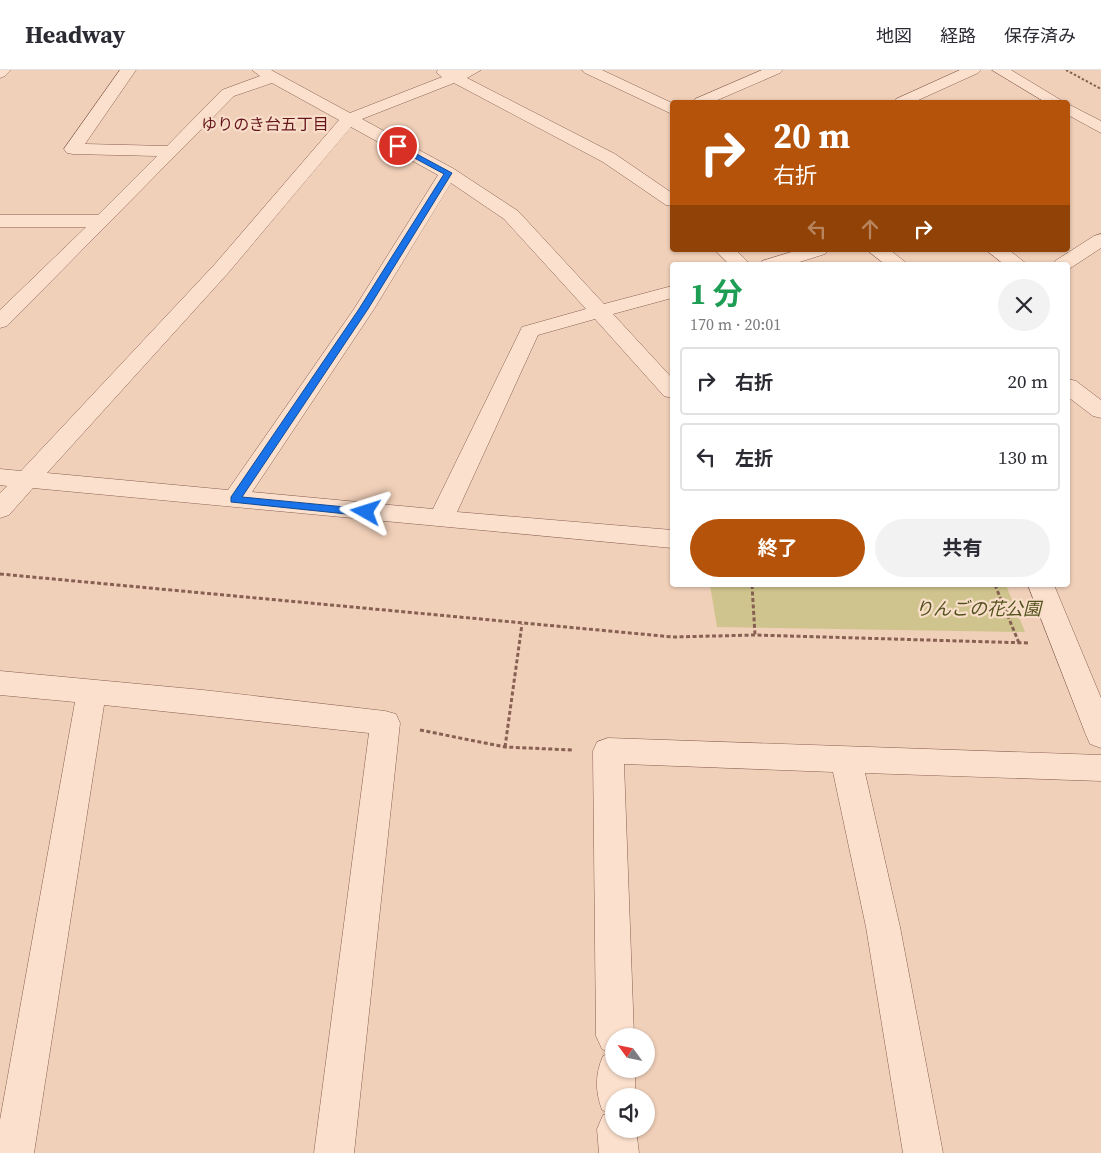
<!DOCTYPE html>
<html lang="ja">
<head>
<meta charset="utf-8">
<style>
  body { margin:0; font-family:"Source Serif 4","Noto Sans JP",serif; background:#f2f2f3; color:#2b2b33; height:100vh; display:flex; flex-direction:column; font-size:19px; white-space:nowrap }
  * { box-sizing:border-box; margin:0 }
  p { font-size:16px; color:#7c7c81 }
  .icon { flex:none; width:28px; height:28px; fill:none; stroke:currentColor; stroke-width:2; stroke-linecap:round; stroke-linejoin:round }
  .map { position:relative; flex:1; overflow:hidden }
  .sheet { position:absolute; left:670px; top:192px; width:400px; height:325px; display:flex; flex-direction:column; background:#fff; border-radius:5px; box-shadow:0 1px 4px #0004 }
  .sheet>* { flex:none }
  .guide { position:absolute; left:670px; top:30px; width:400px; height:152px; border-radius:5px; box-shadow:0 1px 4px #0004; background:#b45309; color:#fff; overflow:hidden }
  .needle { width:32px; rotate:303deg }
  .buttons { position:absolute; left:605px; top:958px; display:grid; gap:10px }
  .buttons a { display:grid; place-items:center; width:50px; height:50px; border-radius:50%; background:#fff; box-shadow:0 1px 4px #0004; font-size:25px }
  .pin { position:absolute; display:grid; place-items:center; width:42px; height:42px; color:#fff; margin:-21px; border:2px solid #fff; border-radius:50%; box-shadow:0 1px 5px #0007 }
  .me { position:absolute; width:55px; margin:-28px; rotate:276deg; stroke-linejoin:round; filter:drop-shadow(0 0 4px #0008) }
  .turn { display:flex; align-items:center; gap:18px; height:105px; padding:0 20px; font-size:22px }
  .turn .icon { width:65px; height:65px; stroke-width:2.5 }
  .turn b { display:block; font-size:35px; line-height:42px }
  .lanes { display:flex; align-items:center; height:48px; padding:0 20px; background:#0003; justify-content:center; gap:25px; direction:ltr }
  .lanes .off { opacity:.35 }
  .round { display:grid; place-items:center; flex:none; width:52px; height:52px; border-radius:26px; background:#f2f2f3 }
  .summary { display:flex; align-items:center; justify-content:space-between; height:85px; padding:0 20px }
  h1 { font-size:30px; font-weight:700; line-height:38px; color:#1e9e55 }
  .button { display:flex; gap:10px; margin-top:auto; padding:10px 20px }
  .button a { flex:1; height:58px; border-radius:30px; background:#b45309; color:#fff; font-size:20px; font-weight:700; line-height:58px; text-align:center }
  .button a+a { background:#f2f2f3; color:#2b2b33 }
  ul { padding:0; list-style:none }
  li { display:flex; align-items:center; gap:15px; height:68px; margin:0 10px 8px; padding:0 10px; border:2px solid #e1e1e2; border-radius:5px }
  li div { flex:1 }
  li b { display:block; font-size:19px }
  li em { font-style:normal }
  header { display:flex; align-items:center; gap:30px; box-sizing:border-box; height:70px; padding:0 25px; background:#fff; border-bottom:1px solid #e1e1e2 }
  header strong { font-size:24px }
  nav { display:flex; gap:28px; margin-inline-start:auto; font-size:18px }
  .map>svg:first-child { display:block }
  .green { fill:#cfc48d }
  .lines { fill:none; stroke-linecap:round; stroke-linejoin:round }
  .street-casing { stroke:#886053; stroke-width:1 }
  .path-far1 { stroke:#886053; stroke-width:2; stroke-dasharray:2.5 2; stroke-linecap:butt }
  .path { stroke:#886053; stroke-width:3; stroke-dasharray:4 2.5; stroke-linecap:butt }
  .street { fill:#fbe0cd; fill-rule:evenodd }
  .route { fill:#1a73e8; stroke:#114b97 }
  .labels { text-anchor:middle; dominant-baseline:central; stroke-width:4.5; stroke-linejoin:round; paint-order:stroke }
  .far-neighbourhood-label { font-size:16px; fill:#65161c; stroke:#f8ddc9 }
  .park-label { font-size:18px; font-style:italic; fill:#54521e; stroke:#f8ddc9 }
</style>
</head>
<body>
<header>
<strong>Headway</strong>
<nav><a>地図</a><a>経路</a><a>保存済み</a></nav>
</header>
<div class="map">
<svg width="1101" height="1083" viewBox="0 0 1101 1083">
  <rect width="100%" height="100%" fill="#f1d0b9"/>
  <path class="green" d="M 710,515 L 1006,515 L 1025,562 L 717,557 Z"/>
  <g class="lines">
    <defs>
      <path id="street" d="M 0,0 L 11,0 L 5,6 L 0,8 Z
        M 120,0 L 136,0 L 85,74 L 167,76 L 222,20 L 260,6 L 252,0 L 271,0 L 350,43 L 442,7 L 436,2 L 438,0 L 481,0 L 467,8 L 615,84 L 672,123 L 672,136 L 666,135 L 603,92 L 454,13 L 362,49 L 454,99 L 518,141 L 604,234 L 672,216 L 672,228 L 613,244 L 672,308 L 672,328 L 664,326 L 595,249 L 538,265 L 457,442 L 672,460 L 672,478 L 33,418 L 9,445 L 0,448 L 0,423 L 7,416 L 0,415 L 0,399 L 21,401 L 215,194 L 339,50 L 272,13 L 234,26 L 7,256 L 0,258 L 0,240 L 86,157 L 0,157 L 0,145 L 98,145 L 157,86 L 73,84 L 67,83 L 64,79 ZM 351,57 L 438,105 L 354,239 L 228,420 L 47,403 L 229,202 ZM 451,113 L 504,149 L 586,239 L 522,257 L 433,439 L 252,422 L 374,239 Z
        M 582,0 L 602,0 L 672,33 L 672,44 L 585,3 Z
        M 762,0 L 783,0 L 780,3 L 713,32 L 693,32 L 695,29 Z
        M 960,0 L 981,0 L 978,3 L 914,32 L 894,32 L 896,29 Z
        M 992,0 L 1011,0 L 1064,32 L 1045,32 Z
        M 1068,34 L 1101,51 L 1101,63 L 1068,45 Z
        M 1101,164 L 1101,178 L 1069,199 L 1068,195 L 1052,195 L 1055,191 L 1094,166 Z
        M 715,180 L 736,180 L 751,195 L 730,195 Z
        M 798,180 L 828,180 L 825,184 L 790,195 L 759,195 L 762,191 Z
        M 867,180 L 890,180 L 909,195 L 886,195 Z
        M 986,180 L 1009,180 L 1028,195 L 1005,195 Z
        M 1068,309 L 1076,311 L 1101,330 L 1101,348 L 1093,346 L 1068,327 Z
        M 1028,515 L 1054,515 L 1101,628 L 1101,678 L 1090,674 L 1086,665 Z
        M 0,601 L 203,620 L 385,641 L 396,644 L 400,653 L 354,1083 L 314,1083 L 369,663 L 104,635 L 34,1083 L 0,1083 L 0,1050 L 75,632 L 0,625 Z
        M 608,668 L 1101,685 L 1101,711 L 865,703 L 900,857 L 943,1083 L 903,1083 L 866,857 L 833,702 L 624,694 L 634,966 L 614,966 L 614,999 L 635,999 L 635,1026 L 614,1026 L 614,1059 L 636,1059 L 639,1083 L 599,1083 L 597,1059 L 603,1045 L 610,1043 L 602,1040 C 595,1021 595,1004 603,986 L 610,983 L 602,979 L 596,966 L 593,681 L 597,672 Z"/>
    </defs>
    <use href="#street" class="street-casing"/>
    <path class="path-far1" d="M 1066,0 L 1101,19"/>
    <path class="path" d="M 0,504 L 673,567 L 755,565 L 1029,573
      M 752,515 L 755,565
      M 995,515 L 1019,573
      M 420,660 L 505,677 L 572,680
      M 505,677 L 522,554"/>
    <use href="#street" class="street"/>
  </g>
  <path class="route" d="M 398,74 L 452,103 L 368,239 L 242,427 L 366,439 L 371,442 L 366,446 L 231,432 L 231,427 L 359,239 L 444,104 L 396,78 Z"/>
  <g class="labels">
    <g class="far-neighbourhood-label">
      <text x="265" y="54">ゆりのき台五丁目</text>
    </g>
    <g class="park-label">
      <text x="978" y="538">りんごの花公園</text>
    </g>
  </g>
</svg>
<div class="buttons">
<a><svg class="needle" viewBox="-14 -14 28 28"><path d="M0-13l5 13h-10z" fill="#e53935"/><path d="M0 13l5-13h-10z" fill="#7c7c81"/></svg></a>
<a><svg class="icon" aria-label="sound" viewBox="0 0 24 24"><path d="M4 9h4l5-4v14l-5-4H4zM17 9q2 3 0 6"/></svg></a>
</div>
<div class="pin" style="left:398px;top:76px;background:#d93025"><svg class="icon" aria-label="arrive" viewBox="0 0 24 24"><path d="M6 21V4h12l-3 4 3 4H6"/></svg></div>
<svg class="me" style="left:366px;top:442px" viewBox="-20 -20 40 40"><path d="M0-17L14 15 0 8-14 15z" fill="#1a73e8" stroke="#fff" stroke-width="4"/></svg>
<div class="guide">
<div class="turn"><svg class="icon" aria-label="right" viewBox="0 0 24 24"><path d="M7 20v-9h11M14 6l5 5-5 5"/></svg><div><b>20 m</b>右折</div></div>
<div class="lanes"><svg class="icon off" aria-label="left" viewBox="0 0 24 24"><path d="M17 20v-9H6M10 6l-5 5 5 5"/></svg><svg class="icon off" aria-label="ahead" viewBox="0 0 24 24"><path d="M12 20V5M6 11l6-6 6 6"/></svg><svg class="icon" aria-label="right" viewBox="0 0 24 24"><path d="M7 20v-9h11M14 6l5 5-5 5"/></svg></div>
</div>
<section class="sheet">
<div class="summary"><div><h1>1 分</h1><p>170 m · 20:01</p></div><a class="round"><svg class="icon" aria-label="close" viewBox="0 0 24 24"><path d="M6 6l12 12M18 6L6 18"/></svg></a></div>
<ul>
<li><svg class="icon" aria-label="right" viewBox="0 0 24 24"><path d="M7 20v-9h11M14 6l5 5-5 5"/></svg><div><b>右折</b></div><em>20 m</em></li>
<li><svg class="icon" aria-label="left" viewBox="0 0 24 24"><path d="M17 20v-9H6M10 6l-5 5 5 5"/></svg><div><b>左折</b></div><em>130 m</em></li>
</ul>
<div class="button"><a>終了</a><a>共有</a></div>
</section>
</div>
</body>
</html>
